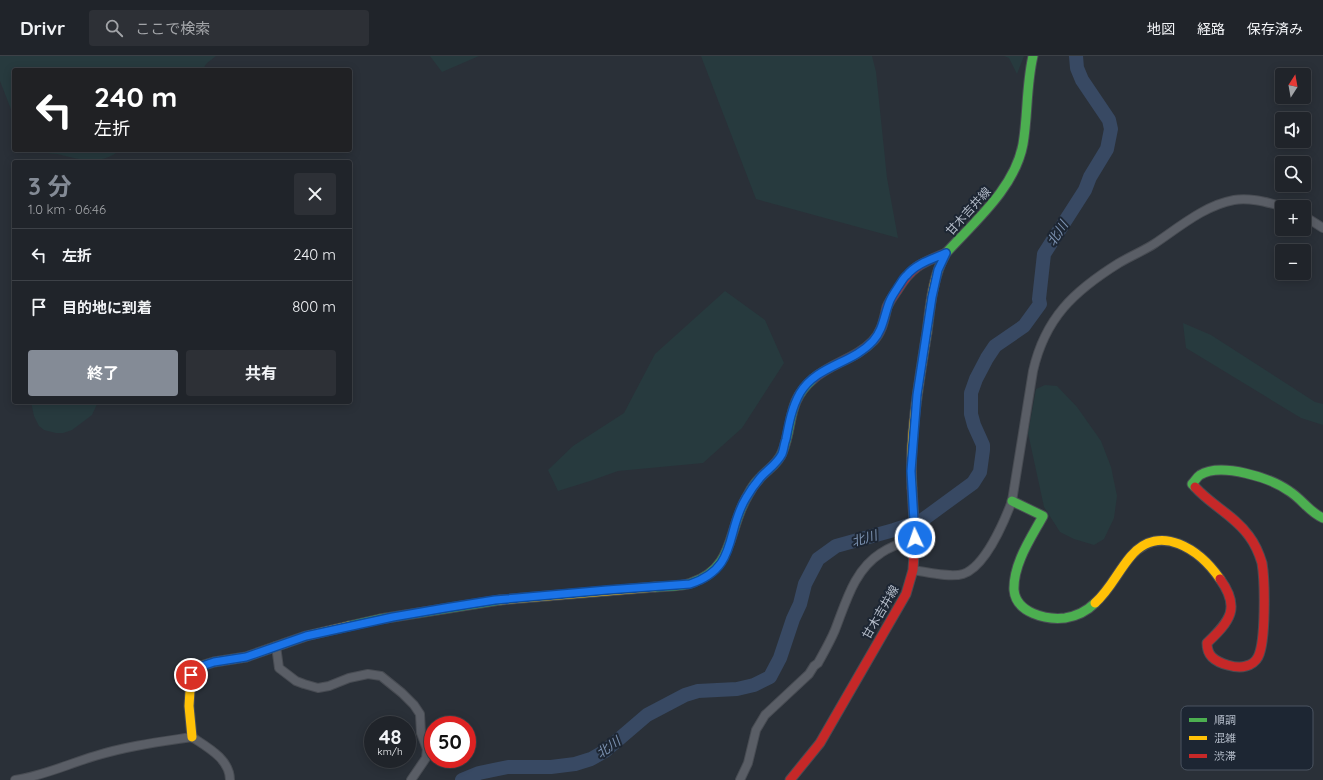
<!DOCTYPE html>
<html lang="ja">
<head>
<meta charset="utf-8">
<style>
  body { margin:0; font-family:Quicksand,"Noto Sans JP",sans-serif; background:#2d3036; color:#f1f3f6; height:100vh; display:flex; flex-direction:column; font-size:15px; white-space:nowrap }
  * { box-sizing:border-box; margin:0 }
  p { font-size:13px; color:#a2a4a8 }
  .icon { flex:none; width:22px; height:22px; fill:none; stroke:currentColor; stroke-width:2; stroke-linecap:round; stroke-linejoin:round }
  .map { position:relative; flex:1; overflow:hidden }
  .drawer { position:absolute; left:12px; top:104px; width:340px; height:244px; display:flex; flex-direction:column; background:#20242a; border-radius:4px; box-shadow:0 2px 10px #0003,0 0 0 1px #3d4147 }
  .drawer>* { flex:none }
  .banner { position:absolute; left:12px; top:12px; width:340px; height:84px; border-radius:4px; box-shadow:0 2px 10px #0003,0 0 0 1px #3d4147; background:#202124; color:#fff; overflow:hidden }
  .needle { width:26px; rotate:11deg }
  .tools { position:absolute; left:1275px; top:12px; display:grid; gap:8px }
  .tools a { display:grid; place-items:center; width:36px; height:36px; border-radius:4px; background:#20242a; box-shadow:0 2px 10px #0003,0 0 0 1px #3d4147; font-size:20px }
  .speed { position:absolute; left:364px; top:660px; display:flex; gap:8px; font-size:20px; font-weight:700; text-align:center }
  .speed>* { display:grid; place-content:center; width:52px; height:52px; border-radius:50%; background:#20242a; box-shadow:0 2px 10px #0003,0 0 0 1px #3d4147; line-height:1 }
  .speed small { font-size:10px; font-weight:400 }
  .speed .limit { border:6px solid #d22; background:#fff; color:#111 }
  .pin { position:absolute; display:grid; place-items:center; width:34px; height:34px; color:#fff; margin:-17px; border:2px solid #fff; border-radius:50%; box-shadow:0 1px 4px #0007 }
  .me { position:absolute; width:44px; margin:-22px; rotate:357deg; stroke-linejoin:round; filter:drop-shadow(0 0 3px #0008) }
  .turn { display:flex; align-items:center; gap:14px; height:84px; padding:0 16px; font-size:18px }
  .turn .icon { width:52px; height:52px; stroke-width:2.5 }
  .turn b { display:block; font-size:28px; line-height:34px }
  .round { display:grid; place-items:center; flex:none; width:42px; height:42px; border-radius:4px; background:#2d3036 }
  .summary { display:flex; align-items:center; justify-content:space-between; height:68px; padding:0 16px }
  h1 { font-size:24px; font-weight:700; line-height:30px; color:#848b96 }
  .primary-button { display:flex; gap:8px; margin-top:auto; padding:8px 16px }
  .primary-button a { flex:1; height:46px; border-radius:4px; background:#848b96; color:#fff; font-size:16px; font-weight:700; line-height:46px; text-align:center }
  .primary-button a+a { background:#2d3036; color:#f1f3f6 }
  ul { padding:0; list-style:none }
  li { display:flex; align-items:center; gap:12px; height:52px; padding:0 16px; border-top:1px solid #3d4147 }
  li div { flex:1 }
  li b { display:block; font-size:15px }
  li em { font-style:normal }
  header { display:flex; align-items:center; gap:24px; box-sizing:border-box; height:56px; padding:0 20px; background:#20242a; border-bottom:1px solid #3d4147 }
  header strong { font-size:19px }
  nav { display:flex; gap:22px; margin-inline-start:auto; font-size:14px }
  .search { width:280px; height:36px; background:#2d3036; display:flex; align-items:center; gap:10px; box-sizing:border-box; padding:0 14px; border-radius:4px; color:#a2a4a8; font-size:15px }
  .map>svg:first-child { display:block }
  .green { fill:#273a3e }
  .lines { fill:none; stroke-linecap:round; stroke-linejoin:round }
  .river { stroke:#384963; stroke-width:14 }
  .street-casing { stroke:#484c53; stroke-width:10 }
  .fast-casing { stroke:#484c53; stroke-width:11 }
  .slow-casing { stroke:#484c53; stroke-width:11 }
  .jam-casing { stroke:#484c53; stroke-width:11 }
  .street { stroke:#5a5e66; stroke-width:8 }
  .fast { stroke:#4caf50; stroke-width:9 }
  .slow { stroke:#ffc107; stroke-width:9 }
  .jam { stroke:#c62828; stroke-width:9 }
  .route-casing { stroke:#114b97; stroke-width:10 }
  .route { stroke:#1a73e8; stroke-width:7 }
  .labels { text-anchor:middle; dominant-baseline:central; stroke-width:4; stroke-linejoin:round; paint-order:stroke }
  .street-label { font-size:12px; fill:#b4bcc9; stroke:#1d2633 }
  .water-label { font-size:13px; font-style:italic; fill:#7c92b1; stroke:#1d2633 }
  .key { fill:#1d2633; stroke:#4a5360; stroke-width:1 }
  .key-label { font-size:11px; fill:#b4bcc9 }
</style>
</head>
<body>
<header>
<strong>Drivr</strong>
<div class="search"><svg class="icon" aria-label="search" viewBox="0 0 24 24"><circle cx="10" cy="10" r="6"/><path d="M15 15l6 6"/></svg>ここで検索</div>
<nav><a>地図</a><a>経路</a><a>保存済み</a></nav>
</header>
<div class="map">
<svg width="1323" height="724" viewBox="0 0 1323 724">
  <rect width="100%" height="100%" fill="#2a3038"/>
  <path class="green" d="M 0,0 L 216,0 L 207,7 L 202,14 L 14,14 L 14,61 L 0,25 Z
    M 430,0 L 479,0 L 442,16 Z
    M 701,0 L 872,0 L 876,16 L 887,122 L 898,182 L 756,143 Z
    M 1004,0 L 1024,0 L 1017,18 L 1009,2 Z
    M 32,94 L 120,94 C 99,111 80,103 57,98 C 49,97 40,97 32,94 Z
    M 725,235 L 765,264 L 784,307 L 742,372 L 703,407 L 618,415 L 590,425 L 558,435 L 548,414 L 573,390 L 624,357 L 655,298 Z
    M 1183,267 L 1211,279 L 1315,346 L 1323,348 L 1323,369 L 1301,362 L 1186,292 Z
    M 1045,329 L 1057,330 L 1077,351 L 1101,385 L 1111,411 L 1117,440 L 1114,462 L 1104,483 L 1094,489 L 1074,483 L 1060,476 L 1044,451 L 1028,377 L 1036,333 Z
    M 31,346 L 98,346 L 92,359 L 72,374 L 63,377 L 56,377 L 44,374 L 39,370 L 34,360 Z"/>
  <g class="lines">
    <path class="river" d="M 462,724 L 479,717 L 508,711 L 551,711 L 575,708 L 591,703 L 605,695 L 647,659 L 685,639 L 698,635 L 737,633 L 754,629 L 770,621 L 780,602 L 793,563 L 800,548 L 805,528 L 818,503 L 836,490 L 894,474 L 921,465 L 973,427 L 980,416 L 983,394 L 983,389 L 974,369 L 971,358 L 971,337 L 976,323 L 987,302 L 995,290 L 1024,270 L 1040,248 L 1039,243 L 1044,198 L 1085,134 L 1090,121 L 1107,93 L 1111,73 L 1109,64 L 1082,24 L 1077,12 L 1076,0"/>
    <defs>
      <path id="street" d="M 1304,160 L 1323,172
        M 913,514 C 927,516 950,522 963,518 C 985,511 1004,466 1012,445 L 1033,315 C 1045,262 1074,235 1119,207 C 1131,200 1143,195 1154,188 C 1178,172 1205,149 1234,144 C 1250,141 1269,147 1285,151
        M 276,590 L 279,612 L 296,625 L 304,628 L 318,632 L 329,630 L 349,622 L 368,618 L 381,620 L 402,637 L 414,649 L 420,658 L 421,677 L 427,693 L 426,702 L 411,724
        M 15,724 C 43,720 68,708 95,700 C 127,690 159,686 192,681 C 207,691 230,703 230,724
        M 740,724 L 748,707 L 756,674 L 765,659 L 809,618 L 814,610 L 818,607 C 824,596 830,586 835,574 C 846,546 854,514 881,497 C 891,490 903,486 915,482"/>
      <path id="fast" d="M 941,207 L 946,197 C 974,166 1015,132 1023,88 C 1028,59 1026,30 1033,0
        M 1195,431 L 1192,428 C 1195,425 1197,421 1200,419 C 1221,406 1271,422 1289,435 C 1302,443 1309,456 1323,462
        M 1012,445 L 1043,460 C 1031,482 1013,508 1014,534 C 1016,557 1046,564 1065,562 C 1077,560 1087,555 1095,547
        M 655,531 C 666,530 681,531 691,527 C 736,512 727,473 748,439 C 751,433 755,427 760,422 C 767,414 778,408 782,397 C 794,369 786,346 813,323
        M 349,570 L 380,563 L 500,544"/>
      <path id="slow" d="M 912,432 C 909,382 919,326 927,276 C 930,253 932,228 941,207
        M 500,544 L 655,531
        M 1095,547 C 1110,534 1118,515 1131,500 C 1160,466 1200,494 1220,523
        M 192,681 L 189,650 L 191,619 L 201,610 L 214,606 L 246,601 L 306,580 L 349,570"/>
      <path id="jam" d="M 813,323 C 831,307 856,303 873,285 C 882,276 884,263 887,251 C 890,244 894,239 898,233 C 912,210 922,207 946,197
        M 1195,431 C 1211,449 1235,460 1249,480 C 1255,488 1259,497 1262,507 C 1265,525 1266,586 1258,601 C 1256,605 1251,609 1246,610 C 1237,613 1219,608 1212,601 C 1208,597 1207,592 1207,587 C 1230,565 1241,552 1220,523
        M 790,724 L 820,687 L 906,538 L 913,514 L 915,482 L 912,432"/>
    </defs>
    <use href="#street" class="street-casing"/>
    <use href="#fast" class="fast-casing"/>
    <use href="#slow" class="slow-casing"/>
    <use href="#jam" class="jam-casing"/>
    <use href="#street" class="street"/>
    <use href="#fast" class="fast"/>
    <use href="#slow" class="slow"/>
    <use href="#jam" class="jam"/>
  </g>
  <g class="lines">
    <defs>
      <path id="route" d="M 191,619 L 202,610 L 214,606 L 246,601 L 306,580 L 393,561 L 445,552 L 495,544 L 607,534 L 690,528 C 739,512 725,476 746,442 C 750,435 755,428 760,422 C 767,414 777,408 782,398 C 784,393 784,388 786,383 C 789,367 792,351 800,337 C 817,309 852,308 873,285 C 883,274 884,260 889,247 C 891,241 895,236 898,231 C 901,227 903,222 907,219 C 917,207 933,203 946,197 L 938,214 L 932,241 L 917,339 L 911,415 L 915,482"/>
    </defs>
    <use href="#route" class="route-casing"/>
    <use href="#route" class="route"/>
  </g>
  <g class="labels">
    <g class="street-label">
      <text transform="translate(968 155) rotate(-48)">甘木吉井線</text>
      <text transform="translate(880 556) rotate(-60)">甘木吉井線</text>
    </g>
    <g class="water-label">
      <text transform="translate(1057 177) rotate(-57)">北川</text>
      <text transform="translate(864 482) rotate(-16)">北川</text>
      <text transform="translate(608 691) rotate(-35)">北川</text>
    </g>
  </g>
  <rect x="1181" y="650" width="132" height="64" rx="6" class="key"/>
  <rect x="1189" y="662" width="18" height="4" fill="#4caf50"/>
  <rect x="1189" y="680" width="18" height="4" fill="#ffc107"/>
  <rect x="1189" y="698" width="18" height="4" fill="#c62828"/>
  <g class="key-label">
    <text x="1214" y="668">順調</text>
    <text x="1214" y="686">混雑</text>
    <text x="1214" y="704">渋滞</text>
  </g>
</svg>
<div class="tools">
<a><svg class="needle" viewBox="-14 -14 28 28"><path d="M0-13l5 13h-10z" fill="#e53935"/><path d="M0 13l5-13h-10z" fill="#a2a4a8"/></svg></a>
<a><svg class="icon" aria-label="sound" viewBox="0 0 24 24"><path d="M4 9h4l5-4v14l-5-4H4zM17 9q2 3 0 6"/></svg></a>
<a><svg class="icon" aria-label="search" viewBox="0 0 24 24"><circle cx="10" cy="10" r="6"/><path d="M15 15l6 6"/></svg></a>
<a>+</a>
<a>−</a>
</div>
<div class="speed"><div>48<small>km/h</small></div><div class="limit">50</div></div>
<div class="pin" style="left:191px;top:619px;background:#d93025"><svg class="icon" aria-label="arrive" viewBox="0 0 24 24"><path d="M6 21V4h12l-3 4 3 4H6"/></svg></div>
<svg class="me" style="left:915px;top:482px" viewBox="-20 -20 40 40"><circle r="17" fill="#1a73e8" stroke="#fff" stroke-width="3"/><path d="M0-11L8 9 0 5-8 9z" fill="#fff"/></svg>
<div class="banner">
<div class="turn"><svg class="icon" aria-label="left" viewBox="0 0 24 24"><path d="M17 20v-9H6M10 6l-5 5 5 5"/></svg><div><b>240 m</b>左折</div></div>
</div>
<section class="drawer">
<div class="summary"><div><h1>3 分</h1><p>1.0 km · 06:46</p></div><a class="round"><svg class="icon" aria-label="close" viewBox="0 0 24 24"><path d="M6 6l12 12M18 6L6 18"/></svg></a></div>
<ul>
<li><svg class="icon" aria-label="left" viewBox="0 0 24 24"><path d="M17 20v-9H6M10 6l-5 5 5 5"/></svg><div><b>左折</b></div><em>240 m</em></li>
<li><svg class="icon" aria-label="arrive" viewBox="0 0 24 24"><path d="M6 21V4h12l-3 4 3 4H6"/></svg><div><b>目的地に到着</b></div><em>800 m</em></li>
</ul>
<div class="primary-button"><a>終了</a><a>共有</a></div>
</section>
</div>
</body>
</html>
